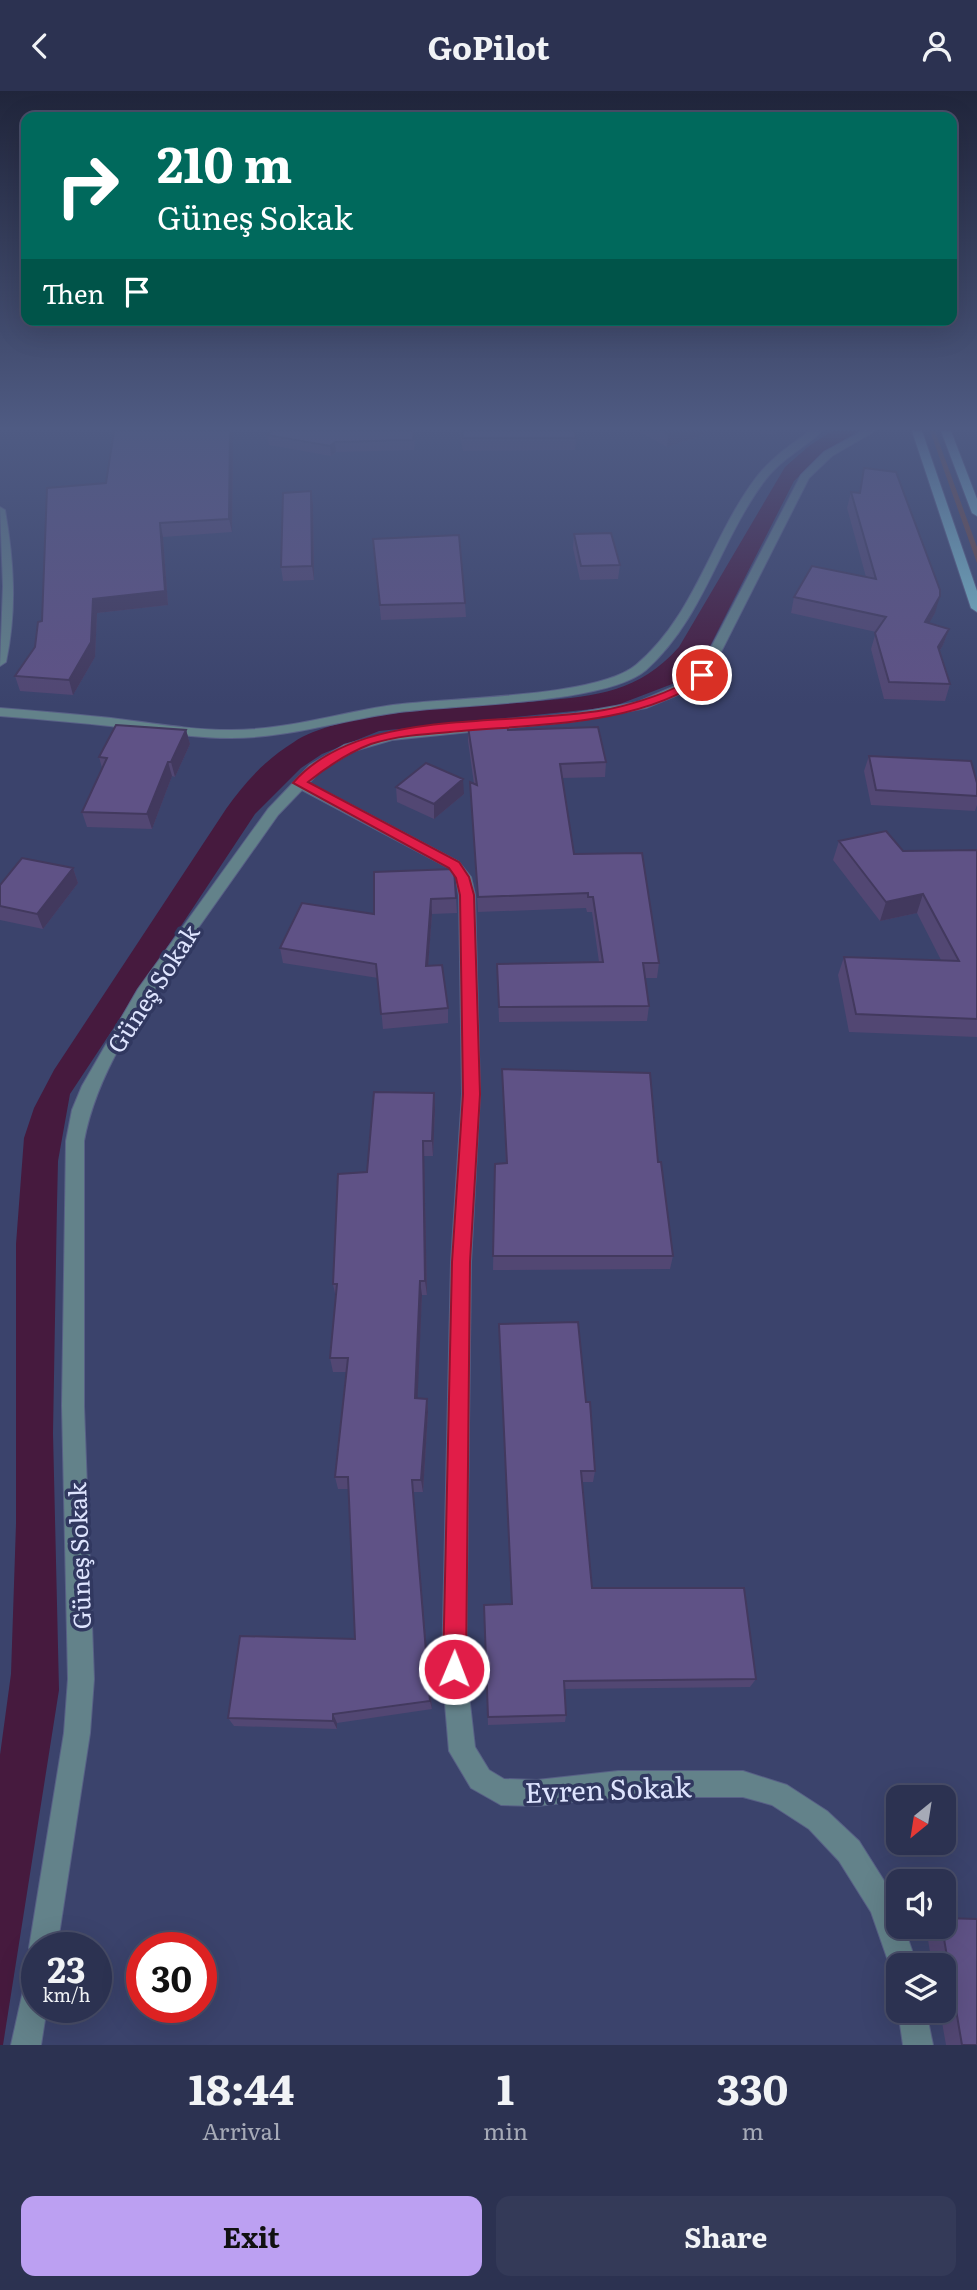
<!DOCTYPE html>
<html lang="en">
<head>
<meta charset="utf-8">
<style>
  body { margin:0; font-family:Literata,serif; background:#343a58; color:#f1f3f6; height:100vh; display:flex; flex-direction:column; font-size:26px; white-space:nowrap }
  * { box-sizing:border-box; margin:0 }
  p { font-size:23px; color:#a6aab7 }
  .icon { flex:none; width:38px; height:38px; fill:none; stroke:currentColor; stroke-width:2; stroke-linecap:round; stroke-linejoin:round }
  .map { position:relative; height:1954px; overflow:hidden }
  .details { display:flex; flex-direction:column; background:#2c3251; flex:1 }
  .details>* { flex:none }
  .banner { position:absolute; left:21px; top:21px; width:936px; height:214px; border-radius:14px; box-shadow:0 7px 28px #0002,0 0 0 2px #484d68; background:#00695c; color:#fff; overflow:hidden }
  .needle { width:46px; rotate:210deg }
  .controls { position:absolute; left:886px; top:1694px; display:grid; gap:14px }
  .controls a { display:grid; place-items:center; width:70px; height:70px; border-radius:14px; background:#2c3251; box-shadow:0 7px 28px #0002,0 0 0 2px #484d68; font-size:35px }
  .speed { position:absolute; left:21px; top:1841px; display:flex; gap:14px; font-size:35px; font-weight:700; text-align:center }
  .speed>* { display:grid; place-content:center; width:91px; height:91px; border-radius:50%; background:#2c3251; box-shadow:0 7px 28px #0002,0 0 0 2px #484d68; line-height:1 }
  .speed small { font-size:18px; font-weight:400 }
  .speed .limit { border:10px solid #d22; background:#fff; color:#111 }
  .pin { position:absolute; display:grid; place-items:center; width:60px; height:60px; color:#fff; margin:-30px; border:4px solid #fff; border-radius:50%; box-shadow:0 2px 7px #0007 }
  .me { position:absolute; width:77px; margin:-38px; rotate:1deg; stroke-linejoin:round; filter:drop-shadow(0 0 5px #0008) }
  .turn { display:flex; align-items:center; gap:24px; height:147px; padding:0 21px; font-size:32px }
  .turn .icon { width:91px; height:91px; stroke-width:2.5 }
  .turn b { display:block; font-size:49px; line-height:60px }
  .then { display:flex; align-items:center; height:66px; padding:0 21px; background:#0003; gap:14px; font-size:26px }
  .eta { display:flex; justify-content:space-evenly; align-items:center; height:119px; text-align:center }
  .eta b { font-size:42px; font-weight:700; line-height:49px }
  .cta { display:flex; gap:14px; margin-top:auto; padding:14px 21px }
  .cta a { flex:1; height:80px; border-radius:14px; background:#bca0f2; color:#111; font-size:28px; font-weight:700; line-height:80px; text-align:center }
  .cta a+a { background:#343a58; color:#f1f3f6 }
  header { display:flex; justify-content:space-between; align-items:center; height:91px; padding:0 21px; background:#2c3251; font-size:32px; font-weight:700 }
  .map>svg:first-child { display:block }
  .green { fill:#71473c }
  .water { fill:#461a3e }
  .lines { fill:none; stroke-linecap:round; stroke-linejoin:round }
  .minor-casing { stroke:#586086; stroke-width:2 }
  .major-casing { stroke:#586086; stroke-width:2 }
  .minor { fill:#63828a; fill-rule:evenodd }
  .major { fill:#7abdcc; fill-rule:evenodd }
  .wall { fill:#524773 }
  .shaded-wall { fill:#42395e }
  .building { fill:#5f5286; stroke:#42395e; stroke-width:2 }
  .route { fill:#e11d48; stroke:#92132f; stroke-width:2 }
  .labels { text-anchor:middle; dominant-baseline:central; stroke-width:7; stroke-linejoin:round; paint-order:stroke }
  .street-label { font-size:24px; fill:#dee4fe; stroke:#313860 }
  .near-street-label { font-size:28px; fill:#dee4fe; stroke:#313860 }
</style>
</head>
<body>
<header><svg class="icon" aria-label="back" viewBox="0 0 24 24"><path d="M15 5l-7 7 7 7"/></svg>GoPilot<svg class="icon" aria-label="person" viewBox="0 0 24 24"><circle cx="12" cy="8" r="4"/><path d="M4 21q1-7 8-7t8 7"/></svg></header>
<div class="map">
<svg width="977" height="1954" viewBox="0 0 977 1954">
  <rect width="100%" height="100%" fill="#3b436c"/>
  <path class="green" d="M 930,340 L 935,340 L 977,456 L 977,472 Z"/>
  <path class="water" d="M 832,340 L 859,340 L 824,361 L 794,390 L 706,563 L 680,590 L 612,616 L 379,640 L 322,663 L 301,677 L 255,723 L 70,1003 L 58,1070 L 57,1113 L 53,1342 L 59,1599 L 3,1954 L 0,1954 L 0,1664 L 11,1583 L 16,1433 L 16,1153 L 24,1047 L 34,1017 L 54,979 L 226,718 C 245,691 265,669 294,651 C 344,618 477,616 540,610 C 597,605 639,601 679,556 L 785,376 L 809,355 Z"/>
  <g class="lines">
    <defs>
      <path id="minor" d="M 810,340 L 822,340 C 802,359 780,368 763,392 C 719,452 703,528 646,579 C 605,614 450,613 393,622 C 338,630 287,647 231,647 C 190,647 151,640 110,635 C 74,631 37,628 0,625 L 0,617 C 37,620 74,623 111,627 C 151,632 190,639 231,639 C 287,639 338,622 393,614 C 449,606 596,607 636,574 C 694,526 711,447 755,388 C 770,368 790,354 810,340 Z
        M 863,340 L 875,340 L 832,365 L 809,387 L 715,573 L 699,595 L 646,617 L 576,630 L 392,649 L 354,660 L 320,680 L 309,692 L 459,771 L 471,786 L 475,804 L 480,1003 L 471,1171 L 466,1578 L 475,1656 L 489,1679 L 504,1688 L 537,1689 L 618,1680 L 743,1680 L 787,1694 L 827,1720 L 859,1750 L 893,1804 L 898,1816 L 898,1836 L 904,1836 L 917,1874 L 898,1874 L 898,1886 L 893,1884 L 871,1821 L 839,1770 L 809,1738 L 772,1714 L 743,1706 L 618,1706 L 537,1715 L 501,1714 L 471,1697 L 449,1660 L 442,1578 L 451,1171 L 462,1003 L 459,804 L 456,787 L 449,777 L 302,699 L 278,724 C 249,765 220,806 191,847 C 148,909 98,975 84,1050 L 84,1315 L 94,1588 L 90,1642 L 57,1857 L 37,1857 L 37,1869 L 33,1867 L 29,1857 L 64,1642 L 68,1588 L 62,1315 L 66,1050 L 72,1019 L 82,995 L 138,898 L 268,718 L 310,674 L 344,654 L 391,641 L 576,622 L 638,611 L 689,589 L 703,572 L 801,384 L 824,361 Z
        M 0,416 L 5,419 C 14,471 17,519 6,571 L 0,575 L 3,495 Z
        M 37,1878 L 37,1916 L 47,1916 L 41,1954 L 11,1954 L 27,1882 Z
        M 898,1919 L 926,1920 L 933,1954 L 903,1954 Z"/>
      <path id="major" d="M 912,340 L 922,340 L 977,500 L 977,521 L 971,517 Z
        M 941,340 L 951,340 L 977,408 L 977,425 L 972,422 Z"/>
    </defs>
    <use href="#minor" class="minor-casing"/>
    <use href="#major" class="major-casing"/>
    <use href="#minor" class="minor"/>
    <use href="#major" class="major"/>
  </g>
  <path class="wall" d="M 110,340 L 233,340 L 232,441 L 163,446 L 168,514 L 97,522 L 95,566 L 73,604 L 20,600 L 15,585 L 35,556 L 42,530 L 106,392 L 114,343 Z
    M 459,340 L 575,340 L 576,347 L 575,359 L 463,360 Z
    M 638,340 L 715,340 L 667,356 Z
    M 752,340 L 776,340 L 772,344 Z
    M 267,344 L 415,349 L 414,359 L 336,361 L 331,365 L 269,354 Z
    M 864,377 L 935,522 L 929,532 L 949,538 L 943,554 L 939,561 L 950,593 L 945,610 L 884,608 L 871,558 L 876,541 L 791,522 L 794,506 L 866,486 L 847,417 L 851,401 L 859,402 Z
    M 311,400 L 313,414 L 314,489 L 283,490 L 281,476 Z
    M 574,443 L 620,474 L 618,488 L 580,489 L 573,457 Z
    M 373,448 L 465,512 L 466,526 L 381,529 Z
    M 468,636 L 508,639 L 606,671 L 605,686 L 562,687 L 574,763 L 659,872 L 657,887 L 645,887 L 649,915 L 647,930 L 499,931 L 497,873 L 599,871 L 592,821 L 587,821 L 586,817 L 478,821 L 470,691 L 474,693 L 468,650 Z
    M 186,639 L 190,653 L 175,686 L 172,685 L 152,738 L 87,736 L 82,721 L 102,677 L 99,666 Z
    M 869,665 L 977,692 L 977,714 L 975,720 L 871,714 L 864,680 Z
    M 396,696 L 464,703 L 434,728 L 397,711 Z
    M 839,750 L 903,760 L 977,759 L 977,946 L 849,941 L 838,884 L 844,866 L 941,869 L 917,822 L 880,830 L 833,769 Z
    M 73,777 L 78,792 L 43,838 L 0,829 L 0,794 Z
    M 374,781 L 456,807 L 457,822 L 432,823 L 428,875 L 448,917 L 448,932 L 383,938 L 378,887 L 283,872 L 280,857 L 374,823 Z
    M 502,978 L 658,1071 L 673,1165 L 670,1178 L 493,1179 L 495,1073 L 506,1072 Z
    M 434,1002 L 435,1018 L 433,1065 L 424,1065 L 427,1204 L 422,1204 L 417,1308 L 427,1308 L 428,1321 L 423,1401 L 413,1401 L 432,1618 L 337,1632 L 337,1638 L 234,1635 L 228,1627 L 355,1548 L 348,1398 L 338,1398 L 335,1386 L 347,1281 L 333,1281 L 330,1267 L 336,1207 L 333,1193 L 367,1081 Z
    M 499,1233 L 586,1311 L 595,1380 L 593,1391 L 582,1391 L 592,1497 L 756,1588 L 750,1596 L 565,1598 L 566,1624 L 565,1631 L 488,1634 L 484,1514 L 512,1513 Z
    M 926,1836 L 943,1836 L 977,1954 L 946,1954 L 940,1920 L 943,1920 L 943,1874 L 932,1874 Z"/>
  <path class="shaded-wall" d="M 230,340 L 233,340 L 232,441 L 229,428 Z
    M 678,340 L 715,340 L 667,356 L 668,343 Z
    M 335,351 L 336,361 L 331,365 L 330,355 Z
    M 311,400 L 313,414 L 314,489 L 312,475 Z
    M 160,432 L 163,446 L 168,514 L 97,522 L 95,566 L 73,604 L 69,589 L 93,508 Z
    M 940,505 L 935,522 L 920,548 L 925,531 Z
    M 949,538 L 943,554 L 932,573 L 938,556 Z
    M 186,639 L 190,653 L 175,686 L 171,671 Z
    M 168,671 L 172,685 L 152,738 L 147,723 Z
    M 463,688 L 464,703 L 434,728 L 434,713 Z
    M 73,777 L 78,792 L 43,838 L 37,823 Z
    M 923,803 L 917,822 L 880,830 L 886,811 Z
    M 431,808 L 432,823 L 427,890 L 426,875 Z
    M 434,1002 L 435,1018 L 433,1065 L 432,1050 Z
    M 423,1050 L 424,1065 L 427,1204 L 425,1190 Z
    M 420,1190 L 422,1204 L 417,1321 L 415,1307 Z
    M 427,1308 L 428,1321 L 423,1401 L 421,1389 Z
    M 412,1389 L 413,1401 L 432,1618 L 430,1610 Z
    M 333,1623 L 337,1632 L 337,1638 L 333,1630 Z"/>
  <path class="building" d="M 114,340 L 230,340 L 229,428 L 160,432 L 165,500 L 93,508 L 91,551 L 69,589 L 15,585 L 35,556 L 38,531 L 42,530 L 47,397 L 106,392 Z
    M 273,340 L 414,340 L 413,349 L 335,351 L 330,355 L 267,344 Z
    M 462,340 L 575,340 L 576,347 L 463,347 Z
    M 663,340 L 678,340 L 668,343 Z
    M 864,377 L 896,381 L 940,499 L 940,505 L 925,531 L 949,538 L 938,556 L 950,593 L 889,591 L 875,542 L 886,526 L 794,506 L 812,475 L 876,488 L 851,401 L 860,402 Z
    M 311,400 L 312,475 L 281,476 L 283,402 Z
    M 611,442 L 620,474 L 581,475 L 574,443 Z
    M 459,444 L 465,512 L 380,514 L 373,448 Z
    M 507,633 L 508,639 L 598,636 L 606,671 L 560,673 L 574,763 L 642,762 L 659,872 L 643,872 L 649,915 L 499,916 L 497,873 L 603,871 L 593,806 L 588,806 L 588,802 L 478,806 L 470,691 L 477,694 L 468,636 Z
    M 116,634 L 186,639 L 171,671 L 168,671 L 147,723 L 82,721 L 107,667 L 99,666 Z
    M 869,665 L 971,670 L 977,692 L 977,705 L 876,699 Z
    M 426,672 L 463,688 L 434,713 L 396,696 Z
    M 886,740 L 903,760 L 977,759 L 977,928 L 856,923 L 844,866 L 959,870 L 923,803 L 886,811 L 839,750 Z
    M 22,767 L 73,777 L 37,823 L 0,815 L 0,794 Z
    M 454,778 L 456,807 L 431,808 L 426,875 L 442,874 L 448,917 L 381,923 L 376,873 L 280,857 L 302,812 L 374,823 L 374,781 Z
    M 502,978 L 650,982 L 658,1071 L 661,1071 L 673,1165 L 493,1165 L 495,1073 L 507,1072 Z
    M 374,1001 L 434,1002 L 432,1050 L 423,1050 L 425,1190 L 420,1190 L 415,1307 L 427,1308 L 421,1389 L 412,1389 L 430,1610 L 333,1623 L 333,1630 L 228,1627 L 240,1545 L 355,1548 L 348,1386 L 335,1386 L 348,1267 L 330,1267 L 337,1193 L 333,1193 L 338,1083 L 367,1081 Z
    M 578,1231 L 586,1311 L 590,1311 L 595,1380 L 581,1380 L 592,1497 L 744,1497 L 756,1588 L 564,1590 L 566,1624 L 488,1626 L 484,1514 L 512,1513 L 499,1233 Z
    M 943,1827 L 977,1828 L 977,1954 L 962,1954 L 942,1836 L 943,1836 Z"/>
  <linearGradient id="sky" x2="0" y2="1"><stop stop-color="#20253b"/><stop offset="0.55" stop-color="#4f5b83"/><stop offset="1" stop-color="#4f5b83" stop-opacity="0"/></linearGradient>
  <rect width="977" height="614" fill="url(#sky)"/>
  <path class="route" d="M 702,580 L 707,581 L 707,586 C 639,636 531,633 450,641 C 424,643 396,645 371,653 C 347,662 328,675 308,691 L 459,771 L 469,786 L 474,804 L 480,1003 L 470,1171 L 466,1578 L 462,1586 L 454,1589 L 446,1586 L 443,1578 L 452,1171 L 463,1003 L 460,804 L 456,787 L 449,777 L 293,692 C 359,615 512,636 604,619 C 623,616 663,604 680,594 C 688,590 694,583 702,580 Z"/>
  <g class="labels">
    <g class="street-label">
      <text transform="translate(152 897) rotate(-57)">Güneş Sokak</text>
      <text transform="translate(78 1465) rotate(-92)">Güneş Sokak</text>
    </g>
    <g class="near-street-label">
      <text transform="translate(608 1697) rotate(-2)">Evren Sokak</text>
    </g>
  </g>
</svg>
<div class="controls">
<a><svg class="needle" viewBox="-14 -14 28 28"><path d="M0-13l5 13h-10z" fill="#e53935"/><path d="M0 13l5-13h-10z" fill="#a6aab7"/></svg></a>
<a><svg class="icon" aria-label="sound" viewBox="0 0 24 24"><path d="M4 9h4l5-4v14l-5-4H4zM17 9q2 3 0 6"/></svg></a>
<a><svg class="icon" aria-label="layers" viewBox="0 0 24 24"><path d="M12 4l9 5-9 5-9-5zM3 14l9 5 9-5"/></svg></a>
</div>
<div class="speed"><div>23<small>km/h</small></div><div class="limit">30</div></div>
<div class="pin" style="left:702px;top:584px;background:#d93025"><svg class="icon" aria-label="arrive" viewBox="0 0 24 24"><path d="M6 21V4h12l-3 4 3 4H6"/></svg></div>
<svg class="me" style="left:454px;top:1578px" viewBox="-20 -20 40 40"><circle r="17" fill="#e11d48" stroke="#fff" stroke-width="3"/><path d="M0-11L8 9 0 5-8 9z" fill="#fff"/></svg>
<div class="banner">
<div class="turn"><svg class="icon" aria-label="right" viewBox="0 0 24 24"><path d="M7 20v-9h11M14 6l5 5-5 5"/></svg><div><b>210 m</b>Güneş Sokak</div></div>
<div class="then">Then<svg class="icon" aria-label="arrive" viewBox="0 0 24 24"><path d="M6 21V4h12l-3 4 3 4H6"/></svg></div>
</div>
</div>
<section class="details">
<div class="eta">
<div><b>18:44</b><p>Arrival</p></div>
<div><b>1</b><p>min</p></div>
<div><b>330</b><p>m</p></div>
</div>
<div class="cta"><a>Exit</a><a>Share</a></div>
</section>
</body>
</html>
